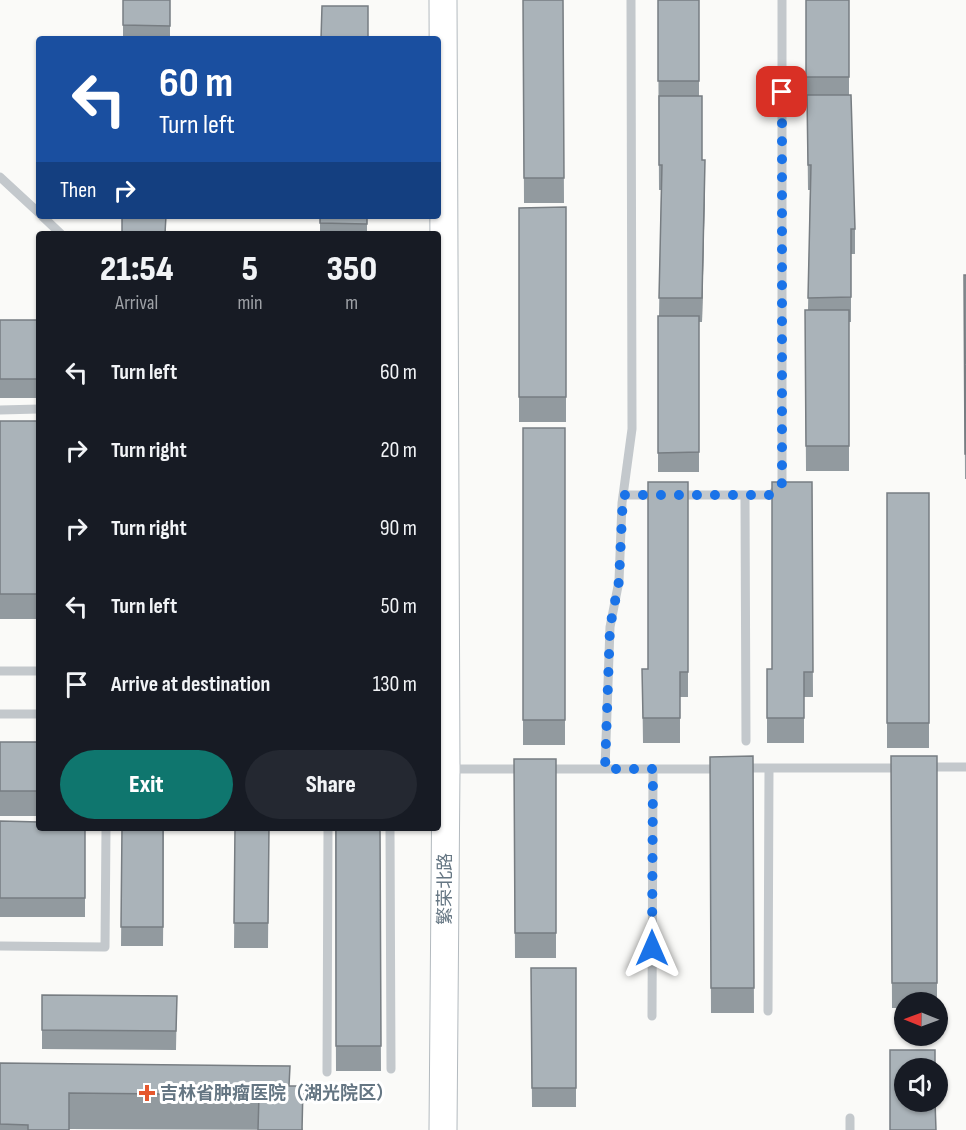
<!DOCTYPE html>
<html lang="en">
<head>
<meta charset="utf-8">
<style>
  body { margin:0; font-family:"Sofia Sans Condensed","Noto Sans SC",sans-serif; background:#242831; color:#f1f3f6; height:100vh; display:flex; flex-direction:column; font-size:22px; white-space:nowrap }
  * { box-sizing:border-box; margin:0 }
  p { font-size:20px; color:#9ea1a6 }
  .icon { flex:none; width:33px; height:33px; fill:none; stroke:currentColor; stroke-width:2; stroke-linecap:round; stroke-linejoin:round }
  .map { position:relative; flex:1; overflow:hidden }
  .drawer { position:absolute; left:36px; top:231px; width:405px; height:600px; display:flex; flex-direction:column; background:#171b24; border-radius:6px; box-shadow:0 2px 4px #0004 }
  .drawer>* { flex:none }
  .top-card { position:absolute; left:36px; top:36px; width:405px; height:183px; border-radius:6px; box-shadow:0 2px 4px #0004; background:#1a4fa0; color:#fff; overflow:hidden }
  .needle { width:39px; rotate:271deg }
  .controls { position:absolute; left:894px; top:992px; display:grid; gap:12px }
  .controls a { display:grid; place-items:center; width:54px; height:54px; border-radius:50%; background:#171b24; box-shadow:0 2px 4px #0004; font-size:30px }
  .pin { position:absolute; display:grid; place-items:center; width:51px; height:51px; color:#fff; margin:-26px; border-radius:12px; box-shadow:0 3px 9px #0006 }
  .me { position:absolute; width:66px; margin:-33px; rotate:0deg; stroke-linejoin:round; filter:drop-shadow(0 0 4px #0008) }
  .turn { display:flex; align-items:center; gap:21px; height:126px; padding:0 24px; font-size:27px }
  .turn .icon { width:78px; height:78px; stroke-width:2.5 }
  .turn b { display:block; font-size:42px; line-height:51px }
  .then { display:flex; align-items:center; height:57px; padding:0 24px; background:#0003; gap:12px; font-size:22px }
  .eta { display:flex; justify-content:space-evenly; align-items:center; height:102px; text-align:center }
  .eta b { font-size:36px; font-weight:800; line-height:42px }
  .button { display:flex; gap:12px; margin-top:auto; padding:12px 24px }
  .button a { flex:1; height:69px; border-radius:36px; background:#0f766e; color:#fff; font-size:24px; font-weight:800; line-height:69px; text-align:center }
  .button a+a { background:#242831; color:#f1f3f6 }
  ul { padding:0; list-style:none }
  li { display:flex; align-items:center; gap:18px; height:78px; padding:0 24px }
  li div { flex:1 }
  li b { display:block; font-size:22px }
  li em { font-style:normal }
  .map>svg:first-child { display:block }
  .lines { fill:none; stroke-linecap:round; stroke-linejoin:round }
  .secondary-casing { stroke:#b3babf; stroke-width:29 }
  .lane { stroke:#c3c8cc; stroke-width:9 }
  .secondary { stroke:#fff; stroke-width:27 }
  .wall { fill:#929a9f }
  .shaded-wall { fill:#777d82 }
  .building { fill:#aab3b9; stroke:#777d82; stroke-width:1.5 }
  .route { stroke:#1a73e8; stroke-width:10; stroke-dasharray:0 18 }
  .poi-dot { fill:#e4572e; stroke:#fff; stroke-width:2 }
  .labels { text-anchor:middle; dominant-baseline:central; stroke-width:6; stroke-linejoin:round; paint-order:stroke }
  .street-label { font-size:18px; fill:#657683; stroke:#fff }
  .poi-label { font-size:18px; font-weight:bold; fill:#657683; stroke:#fff; text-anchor:start }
</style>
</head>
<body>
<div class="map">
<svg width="966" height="1130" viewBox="0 0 966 1130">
  <rect width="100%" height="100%" fill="#fafaf8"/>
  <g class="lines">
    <defs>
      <path id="secondary" d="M 443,1130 L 446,769 L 443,0"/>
    </defs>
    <use href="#secondary" class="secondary-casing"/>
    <path class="lane" d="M 0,177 L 39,213
      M 42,216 L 61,234
      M 0,410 L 39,409
      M 623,495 L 659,495
      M 676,495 L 771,495 L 782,483 L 782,0
      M 745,495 L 746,741
      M 0,671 L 39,671
      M 0,714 L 39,714
      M 926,767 L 966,767
      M 743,768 L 903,768
      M 449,769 L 525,769
      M 545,769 L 720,769
      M 605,769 L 610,627 L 619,581 L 622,503 L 632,429 L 631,0
      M 390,828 L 391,1069
      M 0,946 L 105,947 L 106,828
      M 768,1011 L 769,768
      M 652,1016 L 653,769
      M 327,1072 L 328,828
      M 850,1130 L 850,1118"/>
    <use href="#secondary" class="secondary"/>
  </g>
  <path class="wall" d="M 123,0 L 170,0 L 170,39 L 123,39 Z
    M 523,0 L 563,0 L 564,203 L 524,203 Z
    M 658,0 L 699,0 L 699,96 L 702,160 L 705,185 L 702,322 L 699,322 L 699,472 L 658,472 L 658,316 L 659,316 L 661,190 L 659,190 Z
    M 806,0 L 849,0 L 849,95 L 855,229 L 855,254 L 851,254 L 851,322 L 849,322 L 849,471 L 806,471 L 805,310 L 808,310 L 810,190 L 808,190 Z
    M 566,207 L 566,422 L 519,422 L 519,208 Z
    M 122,216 L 166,216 L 166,234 L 122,234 Z
    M 320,216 L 367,216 L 367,234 L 320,234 Z
    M 964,275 L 966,275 L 966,479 L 965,479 Z
    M 0,320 L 39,320 L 39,398 L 0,398 Z
    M 0,421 L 39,421 L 39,619 L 0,619 Z
    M 523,428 L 565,428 L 565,745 L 523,745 Z
    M 688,482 L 688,697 L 680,697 L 680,743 L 643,743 L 642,669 L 648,669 Z
    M 812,482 L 813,697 L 804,697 L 804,743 L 767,743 L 767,669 L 772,669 Z
    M 887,493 L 929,493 L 929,748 L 887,748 Z
    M 0,742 L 39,742 L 39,816 L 0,816 Z
    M 753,756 L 754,1013 L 711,1013 L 710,757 Z
    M 891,756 L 937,756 L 937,1002 L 904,1002 L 904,1008 L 892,1008 Z
    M 514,759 L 556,759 L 556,958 L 515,958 Z
    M 0,821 L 85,828 L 85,917 L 0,917 Z
    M 122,828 L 164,828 L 163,946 L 121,946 Z
    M 235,828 L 269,828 L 268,948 L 234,948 Z
    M 335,828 L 380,828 L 381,1071 L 336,1071 Z
    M 531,968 L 576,968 L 576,1107 L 532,1107 Z
    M 42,995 L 177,996 L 176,1050 L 42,1049 Z
    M 0,1063 L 290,1086 L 303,1130 L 69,1129 L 69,1130 L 0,1130 Z"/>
  <path class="shaded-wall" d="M 705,160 L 705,185 L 702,322 L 702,298 Z"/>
  <path class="building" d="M 123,0 L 170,0 L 170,26 L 123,25 Z
    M 523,0 L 563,0 L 564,178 L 524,178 Z
    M 658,0 L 699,0 L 699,81 L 658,81 Z
    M 806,0 L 849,0 L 849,77 L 806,77 Z
    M 322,6 L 368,6 L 368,39 L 321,39 Z
    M 807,95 L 851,95 L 855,229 L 851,229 L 851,297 L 808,298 L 811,165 L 808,165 Z
    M 659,96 L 702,96 L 702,160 L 705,160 L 702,298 L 659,298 L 662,165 L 659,165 Z
    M 566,207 L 566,397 L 519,397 L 519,208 Z
    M 122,216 L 166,216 L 165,233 L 122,233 Z
    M 320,216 L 367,216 L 367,224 L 320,223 Z
    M 964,275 L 966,275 L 966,454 L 965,454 Z
    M 805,310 L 849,310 L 849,446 L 806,446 Z
    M 658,316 L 699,316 L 699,452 L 658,453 Z
    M 0,320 L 39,320 L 39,379 L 0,379 Z
    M 0,421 L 39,421 L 39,594 L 0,594 Z
    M 523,428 L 565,428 L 565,720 L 523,720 Z
    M 648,482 L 688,482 L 688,672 L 680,672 L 680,718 L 643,718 L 642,669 L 648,669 Z
    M 772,482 L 812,482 L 813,672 L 804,672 L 804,718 L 767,718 L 767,669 L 772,669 Z
    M 887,493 L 929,493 L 929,723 L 887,723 Z
    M 0,742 L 39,742 L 39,791 L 0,791 Z
    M 753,756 L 754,988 L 711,988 L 710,757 Z
    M 891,756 L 937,756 L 937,983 L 892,983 Z
    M 514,759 L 556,759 L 556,933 L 515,933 Z
    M 0,821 L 39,822 L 39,828 L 85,828 L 85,898 L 0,898 Z
    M 122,828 L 163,828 L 163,927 L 121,927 Z
    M 235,828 L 269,828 L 268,923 L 234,923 Z
    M 336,828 L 380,828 L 381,1046 L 336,1046 Z
    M 531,968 L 576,968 L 576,1088 L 532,1088 Z
    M 42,995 L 177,996 L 176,1031 L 42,1030 Z
    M 890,1050 L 935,1050 L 935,1068 L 904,1068 L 904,1101 L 935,1101 L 936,1130 L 890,1130 Z
    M 0,1063 L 290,1066 L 289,1086 L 303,1086 L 302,1130 L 258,1130 L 259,1095 L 69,1093 L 69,1130 L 28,1130 L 28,1125 L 0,1124 Z"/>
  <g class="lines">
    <path class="route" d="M 652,948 L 653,769 L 605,769 L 610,627 L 619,581 L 623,495 L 771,495 L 782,483 L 782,92"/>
  </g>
  <path class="poi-dot" d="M144 1084h6v6h6v6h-6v6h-6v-6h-6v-6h6z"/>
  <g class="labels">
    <g class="street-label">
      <text transform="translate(445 889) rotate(-90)">繁荣北路</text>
    </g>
    <g class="poi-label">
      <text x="160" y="1093">吉林省肿瘤医院（湖光院区）</text>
    </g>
  </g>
</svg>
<div class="controls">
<a><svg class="needle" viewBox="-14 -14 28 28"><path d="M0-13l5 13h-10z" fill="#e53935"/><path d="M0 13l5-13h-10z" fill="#9ea1a6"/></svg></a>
<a><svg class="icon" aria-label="sound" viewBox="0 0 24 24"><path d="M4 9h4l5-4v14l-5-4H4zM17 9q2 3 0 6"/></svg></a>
</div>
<div class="pin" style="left:782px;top:92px;background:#d93025"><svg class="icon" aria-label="arrive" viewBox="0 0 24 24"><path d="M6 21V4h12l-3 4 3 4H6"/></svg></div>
<svg class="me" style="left:652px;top:948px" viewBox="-20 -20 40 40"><path d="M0-17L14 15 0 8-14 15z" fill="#1a73e8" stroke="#fff" stroke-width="4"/></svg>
<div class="top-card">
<div class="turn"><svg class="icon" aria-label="left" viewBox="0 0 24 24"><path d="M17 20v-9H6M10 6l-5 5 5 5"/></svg><div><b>60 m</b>Turn left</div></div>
<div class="then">Then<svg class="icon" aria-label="right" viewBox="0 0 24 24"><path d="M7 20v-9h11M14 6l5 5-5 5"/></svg></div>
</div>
<section class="drawer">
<div class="eta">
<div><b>21:54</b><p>Arrival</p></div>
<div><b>5</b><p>min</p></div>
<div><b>350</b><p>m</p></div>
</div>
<ul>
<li><svg class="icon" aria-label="left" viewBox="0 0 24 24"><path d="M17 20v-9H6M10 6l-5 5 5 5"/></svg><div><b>Turn left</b></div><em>60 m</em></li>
<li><svg class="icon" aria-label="right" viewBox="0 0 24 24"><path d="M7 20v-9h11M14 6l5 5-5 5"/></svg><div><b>Turn right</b></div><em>20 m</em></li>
<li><svg class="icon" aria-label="right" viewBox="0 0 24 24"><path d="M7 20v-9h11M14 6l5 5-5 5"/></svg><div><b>Turn right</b></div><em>90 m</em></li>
<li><svg class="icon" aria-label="left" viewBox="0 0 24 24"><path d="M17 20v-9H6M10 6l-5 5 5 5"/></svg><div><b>Turn left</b></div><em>50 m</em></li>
<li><svg class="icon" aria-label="arrive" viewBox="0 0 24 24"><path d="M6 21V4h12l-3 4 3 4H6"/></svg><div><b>Arrive at destination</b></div><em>130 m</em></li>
</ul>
<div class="button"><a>Exit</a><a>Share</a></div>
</section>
</div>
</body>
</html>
